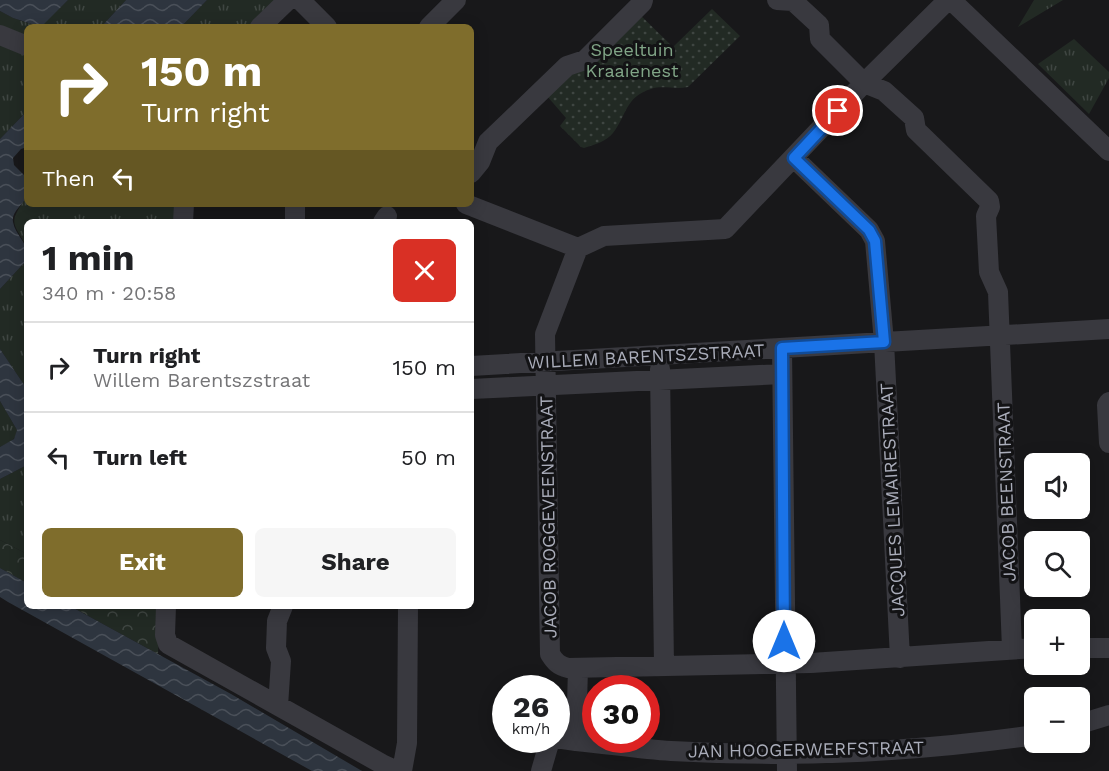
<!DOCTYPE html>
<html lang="en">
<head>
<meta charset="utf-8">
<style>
  body { margin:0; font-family:"Work Sans",sans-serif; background:#f6f6f6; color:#202124; height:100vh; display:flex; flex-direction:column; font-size:22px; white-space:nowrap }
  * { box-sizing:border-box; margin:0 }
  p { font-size:20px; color:#757577 }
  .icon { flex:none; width:33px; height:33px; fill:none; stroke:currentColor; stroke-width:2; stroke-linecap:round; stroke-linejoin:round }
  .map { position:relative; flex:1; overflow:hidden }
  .panel { position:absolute; left:24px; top:219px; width:450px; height:390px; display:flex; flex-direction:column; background:#fff; border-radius:9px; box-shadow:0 3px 15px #0003 }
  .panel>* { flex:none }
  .hud { position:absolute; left:24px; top:24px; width:450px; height:183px; border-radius:9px; box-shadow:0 3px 15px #0003; background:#7f6d2c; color:#fff; overflow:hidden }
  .controls { position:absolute; left:1024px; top:453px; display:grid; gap:12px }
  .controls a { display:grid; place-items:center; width:66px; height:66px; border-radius:9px; background:#fff; box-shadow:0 3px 15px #0003; font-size:30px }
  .speed { position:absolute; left:492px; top:675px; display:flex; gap:12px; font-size:30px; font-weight:700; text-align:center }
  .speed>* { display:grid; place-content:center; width:78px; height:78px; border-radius:50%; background:#fff; box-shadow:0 3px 15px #0003; line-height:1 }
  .speed small { font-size:15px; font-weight:400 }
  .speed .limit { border:9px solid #d22; background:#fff; color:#111 }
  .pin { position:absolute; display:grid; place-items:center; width:51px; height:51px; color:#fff; margin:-26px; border:3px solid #fff; border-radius:50%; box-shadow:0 2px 6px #0007 }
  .me { position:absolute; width:66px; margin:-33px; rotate:0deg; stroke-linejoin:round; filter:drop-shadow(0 0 4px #0008) }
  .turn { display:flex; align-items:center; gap:21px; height:126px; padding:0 18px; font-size:27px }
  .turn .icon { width:78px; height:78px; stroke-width:2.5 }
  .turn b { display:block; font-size:42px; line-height:51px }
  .then { display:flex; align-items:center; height:57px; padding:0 18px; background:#0003; gap:12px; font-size:22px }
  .round { display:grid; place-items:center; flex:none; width:63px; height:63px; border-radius:9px; background:#f6f6f6 }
  .summary { display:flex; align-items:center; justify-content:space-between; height:102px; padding:0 18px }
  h1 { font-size:36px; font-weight:700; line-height:45px }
  .primary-button { display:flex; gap:12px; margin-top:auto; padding:12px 18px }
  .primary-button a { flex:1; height:69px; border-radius:9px; background:#7f6d2c; color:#fff; font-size:24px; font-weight:700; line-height:69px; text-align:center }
  .primary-button a+a { background:#f6f6f6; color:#202124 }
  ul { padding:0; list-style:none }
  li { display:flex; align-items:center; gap:18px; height:90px; padding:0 18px; border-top:2px solid #e0e0e0 }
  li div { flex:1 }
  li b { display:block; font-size:22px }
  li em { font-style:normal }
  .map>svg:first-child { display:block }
  .grass { fill:url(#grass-tufts) }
  .forest { fill:url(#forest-crowns) }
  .park { fill:url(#park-dots) }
  .water { fill:url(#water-waves) }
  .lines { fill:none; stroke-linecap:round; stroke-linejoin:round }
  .minor { stroke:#39393f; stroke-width:20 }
  .route-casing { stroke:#114b97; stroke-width:15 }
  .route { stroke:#1a73e8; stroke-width:10 }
  .labels { text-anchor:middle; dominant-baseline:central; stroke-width:6; stroke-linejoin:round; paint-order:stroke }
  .park-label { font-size:18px; fill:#81a587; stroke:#131315 }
  .street-label { font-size:18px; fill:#aaadba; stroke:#131315 }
</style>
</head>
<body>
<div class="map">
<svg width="1109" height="771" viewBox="0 0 1109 771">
  <defs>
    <pattern id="grass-tufts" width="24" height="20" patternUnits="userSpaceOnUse" patternTransform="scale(1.5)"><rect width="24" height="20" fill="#222a24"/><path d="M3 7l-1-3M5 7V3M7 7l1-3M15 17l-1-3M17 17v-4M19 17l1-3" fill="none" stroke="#3f4642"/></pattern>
    <pattern id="forest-crowns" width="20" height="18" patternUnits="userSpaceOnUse" patternTransform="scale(1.5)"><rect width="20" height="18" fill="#222a24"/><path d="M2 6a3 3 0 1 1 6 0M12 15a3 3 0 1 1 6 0" fill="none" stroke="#3f4642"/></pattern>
    <pattern id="park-dots" width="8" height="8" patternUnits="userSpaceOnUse" patternTransform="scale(1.5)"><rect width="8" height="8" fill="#222a24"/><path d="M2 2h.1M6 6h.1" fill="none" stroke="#3f4642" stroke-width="1.8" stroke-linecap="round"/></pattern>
    <pattern id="water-waves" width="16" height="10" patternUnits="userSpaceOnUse" patternTransform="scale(1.5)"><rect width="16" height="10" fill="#2e353f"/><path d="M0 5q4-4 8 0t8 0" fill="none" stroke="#4a5059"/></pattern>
  </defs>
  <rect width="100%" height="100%" fill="#18181a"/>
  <path class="grass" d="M 68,0 L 126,0 L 101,27 L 27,27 L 27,37 L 0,26 L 0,11 L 13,18 L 40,27 Z
    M 207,0 L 279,0 L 252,27 L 181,27 Z
    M 1034,0 L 1063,0 L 1018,27 Z
    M 1074,39 L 1109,72 L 1109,78 L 1089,114 L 1038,64 Z
    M 0,40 L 27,51 L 27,111 L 0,139 Z
    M 27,196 L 27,204 L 179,204 L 178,222 L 27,222 L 27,247 C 11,220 9,223 27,196 Z
    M 27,258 L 27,389 L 0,349 L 0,289 L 25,262 Z
    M 0,401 L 17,430 C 17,440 8,443 0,447 Z
    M 27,465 L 27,554 L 0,540 L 0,479 Z"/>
  <path class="forest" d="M 0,540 L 27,554 L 27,583 L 0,568 Z
    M 70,606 L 160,606 L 158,654 Z"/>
  <path class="park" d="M 634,9 L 673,47 L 712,9 L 740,36 L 688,87 C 675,90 663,85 651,89 C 625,97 627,115 613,133 C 607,141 594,145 584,148 L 581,147 L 560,126 L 566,118 L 547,96 Z"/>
  <path class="water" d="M 0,0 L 68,0 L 41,27 L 13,18 L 0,11 Z
    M 126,0 L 207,0 L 181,27 L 101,27 Z
    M 27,111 L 27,147 L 21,149 L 13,158 L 14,165 L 27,178 C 27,183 28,192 26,197 C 23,205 11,212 13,222 C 16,238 32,244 25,262 L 0,289 L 0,139 Z
    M 0,349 L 27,389 L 27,465 L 0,479 L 0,447 L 14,439 L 17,430 L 0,401 Z
    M 0,568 L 27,583 L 27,606 L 70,606 L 231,694 L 362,771 L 312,771 L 8,602 L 0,597 Z"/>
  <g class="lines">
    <path class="minor" d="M 300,0 L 327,27
      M 777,0 L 793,1 L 819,25 L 820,39 L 864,83 L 884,91 L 914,118 L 916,130 L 989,201 L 990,207 L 986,216 L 989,272 L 998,292 L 1012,649
      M 951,0 L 1109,151
      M 260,27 L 288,0
      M 429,27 L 456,0
      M 0,35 L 27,46
      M 794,158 L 869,230 L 875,241 L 884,342 L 900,658
      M 471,173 L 480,162 L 488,142 L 567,66 L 585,60 L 642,3 L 643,0
      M 466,204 L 578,248
      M 183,222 L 184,204
      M 295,222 L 295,204
      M 383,222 L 387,216
      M 578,248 L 545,334 L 550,654 C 555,662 559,666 568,668 L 811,663 L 1035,648
      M 578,248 L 604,236 L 725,229 L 864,83 L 948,0
      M 782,348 L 787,771
      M 471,366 L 1109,329
      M 660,369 L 664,666
      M 471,389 L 782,374
      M 1109,402 L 1107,405 L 1109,443
      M 166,606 L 165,635 L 168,644 L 382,764 L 397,771
      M 1080,648 L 1109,648
      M 278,706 L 281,661 L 276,648 L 277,621 L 283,606
      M 1080,724 L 1109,715
      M 556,738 L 576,741 L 578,668
      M 576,741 C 608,744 640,749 671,751 C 793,758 915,752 1035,735
      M 402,771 L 407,743 L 408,606
      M 541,771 L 550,740"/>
  </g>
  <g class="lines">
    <defs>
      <path id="route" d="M 784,641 L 782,348 L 884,342 L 875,241 L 869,230 L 794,158 L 838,111"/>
    </defs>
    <use href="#route" class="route-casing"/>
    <use href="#route" class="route"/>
  </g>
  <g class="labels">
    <g class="park-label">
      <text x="632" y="49">Speeltuin<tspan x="632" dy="21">Kraaienest</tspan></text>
    </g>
    <g class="street-label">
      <text transform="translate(646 356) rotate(-3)">WILLEM BARENTSZSTRAAT</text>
      <text transform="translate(1006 492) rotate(-92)">JACOB BEENSTRAAT</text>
      <text transform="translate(892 500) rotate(-93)">JACQUES LEMAIRESTRAAT</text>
      <text transform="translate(548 517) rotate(-91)">JACOB ROGGEVEENSTRAAT</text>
      <text transform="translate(806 749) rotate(-1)">JAN HOOGERWERFSTRAAT</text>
    </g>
  </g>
</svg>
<div class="controls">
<a><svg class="icon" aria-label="sound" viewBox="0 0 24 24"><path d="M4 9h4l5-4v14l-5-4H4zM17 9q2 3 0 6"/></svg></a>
<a><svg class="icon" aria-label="search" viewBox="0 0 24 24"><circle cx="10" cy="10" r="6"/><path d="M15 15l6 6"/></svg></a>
<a>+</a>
<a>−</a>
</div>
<div class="speed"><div>26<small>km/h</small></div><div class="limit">30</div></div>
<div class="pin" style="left:838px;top:111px;background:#d93025"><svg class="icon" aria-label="arrive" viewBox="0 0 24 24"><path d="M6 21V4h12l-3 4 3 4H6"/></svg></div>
<svg class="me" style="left:784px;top:641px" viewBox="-20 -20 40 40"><circle r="19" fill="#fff"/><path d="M0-13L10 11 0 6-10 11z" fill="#1a73e8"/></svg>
<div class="hud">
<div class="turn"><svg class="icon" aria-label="right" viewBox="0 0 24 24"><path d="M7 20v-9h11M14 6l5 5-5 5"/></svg><div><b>150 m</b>Turn right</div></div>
<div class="then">Then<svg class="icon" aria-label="left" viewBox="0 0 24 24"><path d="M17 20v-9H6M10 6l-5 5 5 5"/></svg></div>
</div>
<section class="panel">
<div class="summary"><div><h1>1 min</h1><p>340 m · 20:58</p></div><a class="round" style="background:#d93025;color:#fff"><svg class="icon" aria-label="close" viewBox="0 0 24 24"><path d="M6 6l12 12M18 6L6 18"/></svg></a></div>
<ul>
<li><svg class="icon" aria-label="right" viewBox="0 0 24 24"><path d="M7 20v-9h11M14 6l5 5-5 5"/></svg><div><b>Turn right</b><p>Willem Barentszstraat</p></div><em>150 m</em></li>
<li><svg class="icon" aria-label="left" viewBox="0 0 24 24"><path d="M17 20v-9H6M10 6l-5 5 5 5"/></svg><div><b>Turn left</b></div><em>50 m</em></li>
</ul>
<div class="primary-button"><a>Exit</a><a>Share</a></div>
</section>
</div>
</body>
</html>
